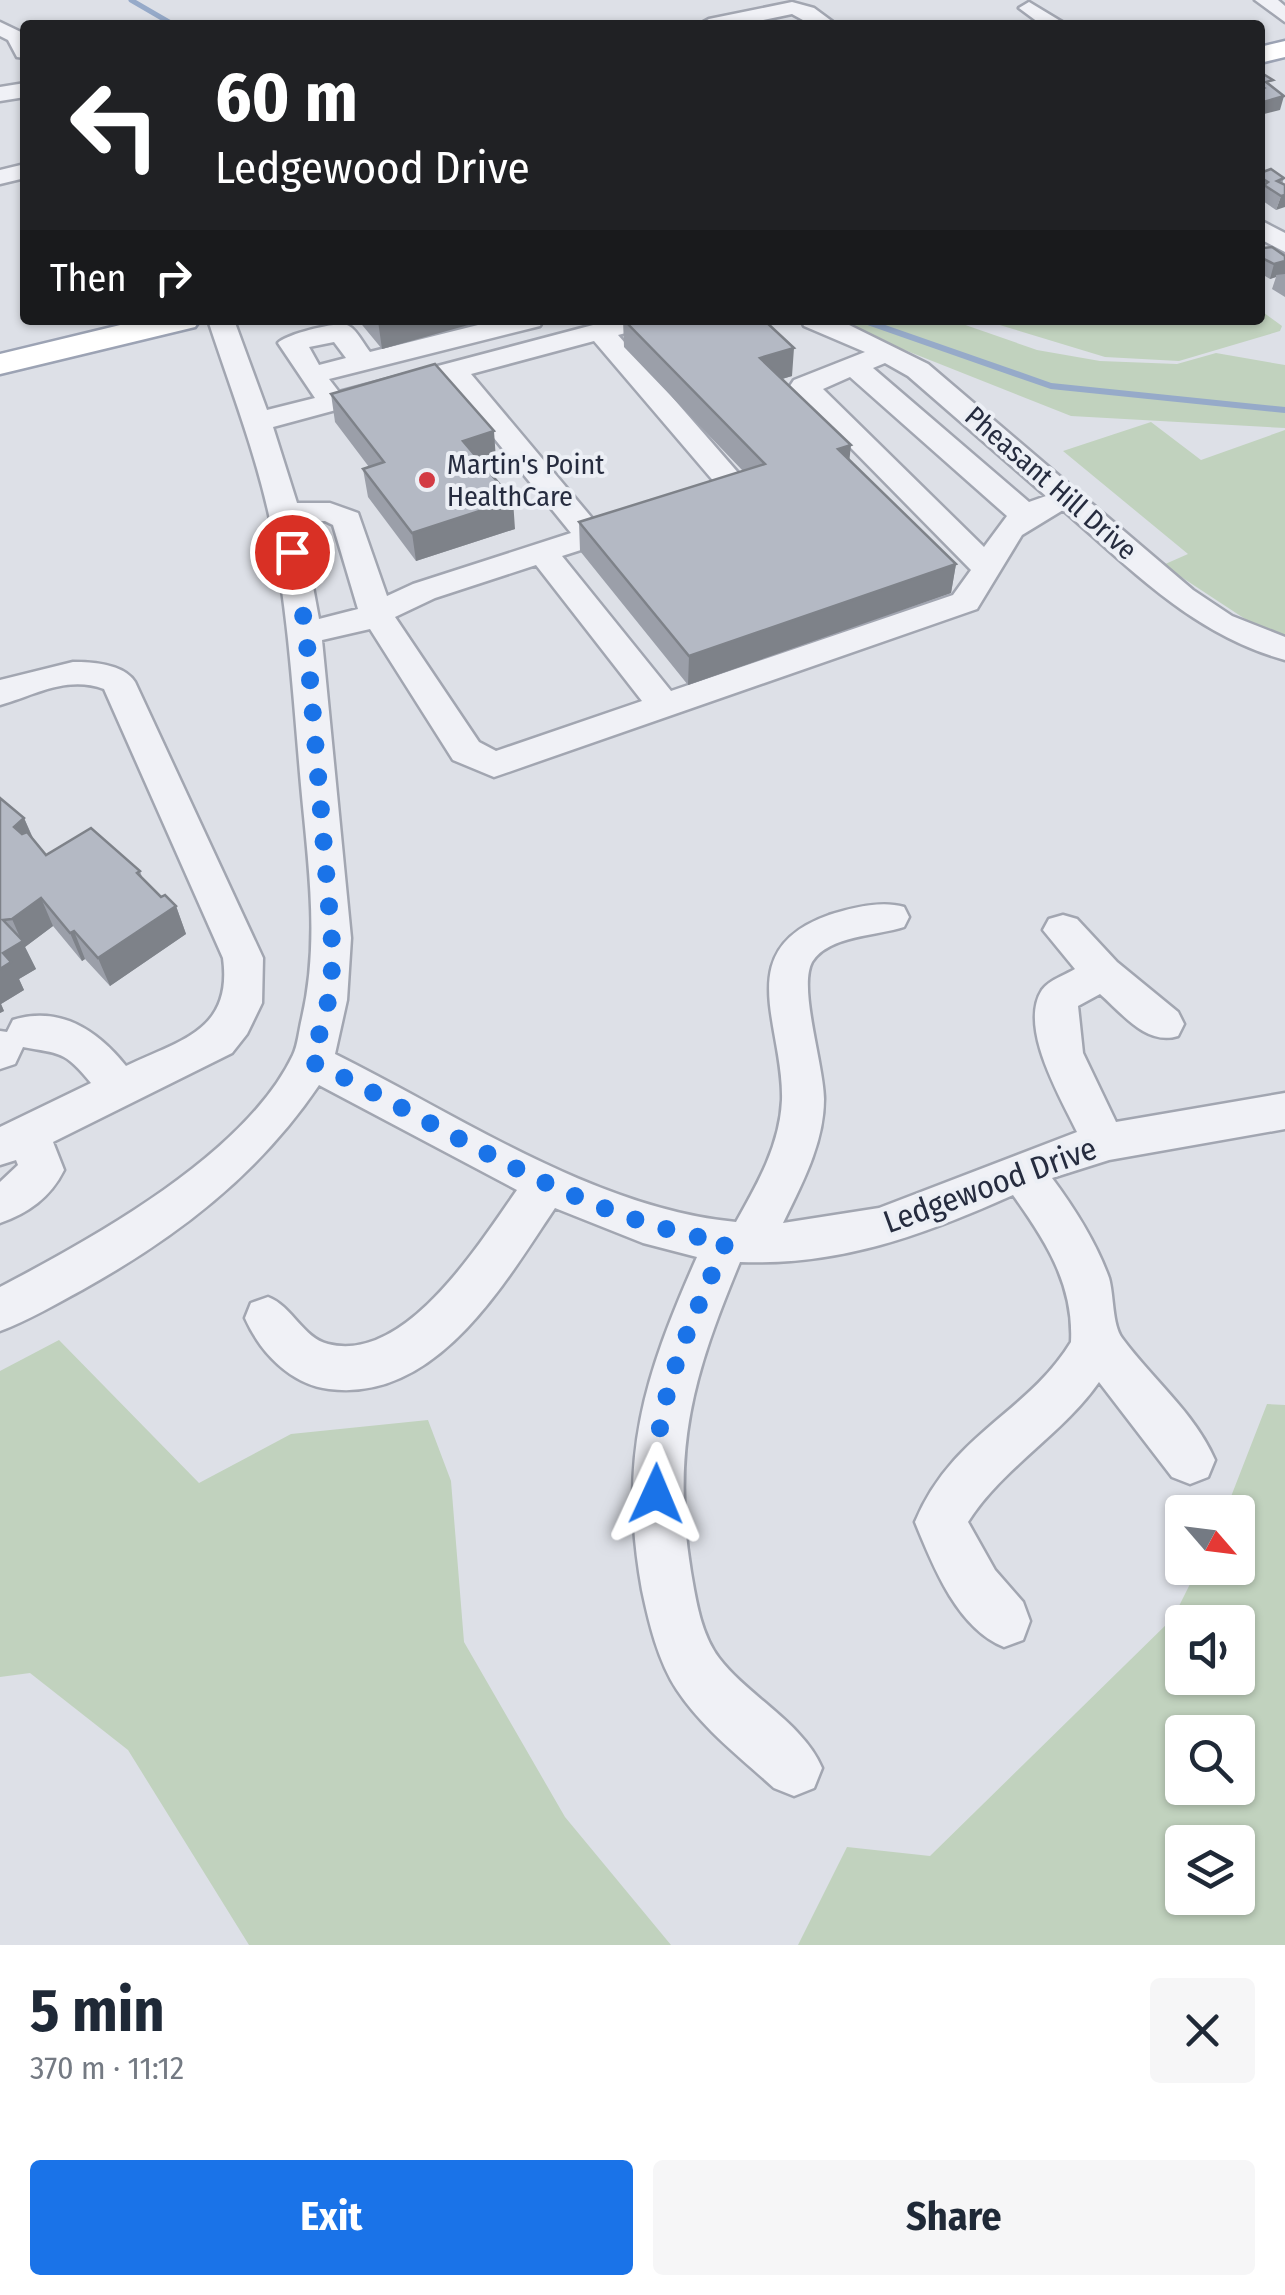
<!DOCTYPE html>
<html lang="en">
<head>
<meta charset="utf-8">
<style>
  body { margin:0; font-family:"Fira Sans Condensed",sans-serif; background:#f6f6f7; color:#1f2937; height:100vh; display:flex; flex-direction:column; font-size:38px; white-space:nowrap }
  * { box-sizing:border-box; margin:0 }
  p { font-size:32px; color:#747a83 }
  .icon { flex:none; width:55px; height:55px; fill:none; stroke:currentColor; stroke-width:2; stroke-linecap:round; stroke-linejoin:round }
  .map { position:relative; height:1945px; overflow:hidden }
  .side { display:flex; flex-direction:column; background:#fff; flex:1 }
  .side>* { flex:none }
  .banner { position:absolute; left:20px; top:20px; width:1245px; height:305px; border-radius:10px; box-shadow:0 2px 8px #0004; background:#202124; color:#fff; overflow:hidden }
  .needle { width:65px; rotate:118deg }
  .fabs { position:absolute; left:1165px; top:1495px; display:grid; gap:20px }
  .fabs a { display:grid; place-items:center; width:90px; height:90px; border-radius:10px; background:#fff; box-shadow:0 2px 8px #0004; font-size:50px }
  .pin { position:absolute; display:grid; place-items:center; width:85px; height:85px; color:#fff; margin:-42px; border:5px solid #fff; border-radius:50%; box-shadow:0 2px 10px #0007 }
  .me { position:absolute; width:110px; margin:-55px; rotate:1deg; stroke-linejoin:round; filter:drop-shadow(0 0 8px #0008) }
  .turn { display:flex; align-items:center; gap:35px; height:210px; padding:0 30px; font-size:45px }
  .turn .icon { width:130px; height:130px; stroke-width:2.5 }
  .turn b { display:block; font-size:70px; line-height:85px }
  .then { display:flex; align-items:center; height:95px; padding:0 30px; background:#0003; gap:20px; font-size:38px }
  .round { display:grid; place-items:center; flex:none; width:105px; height:105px; border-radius:10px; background:#f6f6f7 }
  .head { display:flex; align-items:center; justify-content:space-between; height:170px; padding:0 30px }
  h1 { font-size:60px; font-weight:700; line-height:75px }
  .cta { display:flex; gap:20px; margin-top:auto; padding:20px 30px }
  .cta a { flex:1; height:115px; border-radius:10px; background:#1a73e8; color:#fff; font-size:40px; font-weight:700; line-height:115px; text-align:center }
  .cta a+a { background:#f6f6f7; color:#1f2937 }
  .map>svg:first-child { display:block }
  .green { fill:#c1d2be; fill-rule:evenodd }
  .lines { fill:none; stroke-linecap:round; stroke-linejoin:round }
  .stream-far1 { stroke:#96aac9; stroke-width:5 }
  .stream { stroke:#96aac9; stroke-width:6 }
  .minor-casing { stroke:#a2a6b1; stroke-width:5 }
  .major-casing { stroke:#9ca3b4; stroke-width:5 }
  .minor { fill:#f0f1f6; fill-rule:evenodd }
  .major { fill:#fff; fill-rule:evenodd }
  .wall { fill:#9b9fa9 }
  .shaded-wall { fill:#7e8289 }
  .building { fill:#b4b9c4; stroke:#7e8289; stroke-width:2.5 }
  .route { stroke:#1a73e8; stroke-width:18; stroke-dasharray:0 32.4 }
  .poi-dot { fill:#d33b44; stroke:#eceff5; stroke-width:4 }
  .labels { text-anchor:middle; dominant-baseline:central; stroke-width:8; stroke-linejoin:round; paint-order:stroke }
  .far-poi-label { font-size:28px; fill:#262c3f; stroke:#eceff5; text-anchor:start }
  .far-street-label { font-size:28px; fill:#262c3f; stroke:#eceff5 }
  .street-label { font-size:32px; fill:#262c3f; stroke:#eceff5 }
</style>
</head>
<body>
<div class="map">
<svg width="1285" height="1945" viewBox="0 0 1285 1945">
  <rect width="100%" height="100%" fill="#dde0e7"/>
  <path class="green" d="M 1260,310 L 1282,326 L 1280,331 L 1179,361 L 1105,357 L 983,320 L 1260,320 Z
    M 829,320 L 951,320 L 1037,350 L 1100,361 L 1177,364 L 1216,353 L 1285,365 L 1285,428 L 1071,416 Z
    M 1151,422 L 1201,460 L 1285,430 L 1285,640 L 1271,636 L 1163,565 L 1188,554 L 1063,451 Z
    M 59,1340 L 199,1483 L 291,1434 L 428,1420 L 451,1481 L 464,1642 L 565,1817 L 671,1945 L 249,1945 L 128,1750 L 30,1673 L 0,1677 L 0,1371 Z
    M 1267,1404 L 1285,1405 L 1285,1945 L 798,1945 L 847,1847 L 930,1856 L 1173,1618 L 1198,1568 L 1238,1568 L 1238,1512 L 1225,1512 ZM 1182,1622 L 1238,1622 L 1238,1678 L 1182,1678 ZM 1182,1732 L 1238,1732 L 1238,1788 L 1182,1788 ZM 1182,1842 L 1238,1842 L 1238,1898 L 1182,1898 Z"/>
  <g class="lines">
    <path class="stream-far1" d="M 131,0 L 174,25"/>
    <path class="stream" d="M 862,320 L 1051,386 L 1285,410"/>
    <defs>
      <path id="minor" d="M 1255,0 L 1278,0 L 1285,6 L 1285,22 Z
        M 792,2 L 814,8 L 837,25 L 812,25 L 792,14 L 740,25 L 698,25 L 709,19 Z
        M 1029,2 L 1067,25 L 1042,25 L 1019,8 Z
        M 0,22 L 25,34 L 25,58 L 17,57 L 8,40 L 0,36 Z
        M 25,83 L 25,97 L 0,101 L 0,87 Z
        M 25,164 L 25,178 L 0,184 L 0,170 Z
        M 1260,220 L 1285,233 L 1285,252 L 1260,239 Z
        M 208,320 L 234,320 L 267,410 L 315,398 L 278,343 C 285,335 339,320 349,326 C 357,330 364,345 370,352 L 498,320 L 543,320 L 540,326 L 329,379 L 339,392 L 612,320 L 656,320 L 653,326 L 618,335 L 747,483 C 734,502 708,517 683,510 L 679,504 L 683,498 L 716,484 L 594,341 L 471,374 L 597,524 L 629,515 L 640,517 L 645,524 L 640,531 L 562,556 L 671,691 L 953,595 L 971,570 L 790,386 L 794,380 L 865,352 L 804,326 L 801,320 L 839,320 L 928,364 L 1193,590 L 1232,616 L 1285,637 L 1285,660 C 1194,635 1132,570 1063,510 L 1022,535 L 977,609 L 494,777 L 453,760 L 370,629 L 322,640 L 351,938 L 347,1000 L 335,1054 C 460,1116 596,1209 736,1222 C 757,1185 780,1145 782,1100 C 784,1025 730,950 829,915 C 851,908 881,900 904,907 L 909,917 L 904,927 C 877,936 829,935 812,962 C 798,988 824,1066 824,1099 C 824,1143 802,1184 783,1223 L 879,1208 L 1077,1132 C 1061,1098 1018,1027 1042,990 C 1049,980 1065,975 1075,969 L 1043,930 L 1049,919 L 1063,915 L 1077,919 L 1117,962 L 1178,1012 L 1184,1024 L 1178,1036 C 1146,1046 1122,1013 1100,994 L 1078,1006 L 1083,1053 L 1116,1122 L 1285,1093 L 1285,1129 L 1109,1160 L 1052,1178 C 1075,1209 1096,1242 1109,1278 C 1114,1296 1112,1324 1122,1338 C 1152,1379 1194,1412 1215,1460 L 1208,1477 L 1190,1484 L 1172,1477 L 1099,1382 C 1062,1435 1003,1467 968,1522 L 995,1570 L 1023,1602 L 1030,1621 L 1023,1640 L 1004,1647 C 957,1628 933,1566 915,1522 C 952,1433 1027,1414 1071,1342 C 1074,1284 1045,1240 1013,1195 C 924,1235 839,1266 740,1262 C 693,1375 671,1449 691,1572 C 696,1601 701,1634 719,1658 C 749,1697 803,1723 822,1768 L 814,1788 L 794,1796 L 774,1788 C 741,1758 702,1728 677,1690 C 658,1661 649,1623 642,1590 C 618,1457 644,1377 697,1257 L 643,1243 L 555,1208 C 504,1284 436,1403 329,1389 C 290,1384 260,1352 245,1318 L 251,1303 L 268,1297 C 292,1306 303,1338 328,1344 C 405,1364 479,1244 517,1190 L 319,1085 C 258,1175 177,1237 82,1290 C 56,1304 29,1320 0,1331 L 0,1287 C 94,1238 246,1154 293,1055 C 298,1045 299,1030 302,1018 C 320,941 308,863 301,785 C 293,695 288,604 269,515 C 254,448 229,384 208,320 ZM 334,342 L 346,358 L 319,365 L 309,347 ZM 885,363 L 908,376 L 1046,496 L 1029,502 L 873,368 ZM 850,377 L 1007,516 L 984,547 L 823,389 ZM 447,380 L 571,533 L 413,584 L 387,596 L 358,513 L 330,503 L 297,503 L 273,427 ZM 325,521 L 333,525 L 358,609 L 319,619 L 301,522 ZM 536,565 L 642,701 L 496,751 L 479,742 L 395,617 L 435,598 Z
        M 73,662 C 93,662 124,664 135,682 L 263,958 L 262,1003 L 247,1034 L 232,1053 L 53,1142 L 64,1170 C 50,1198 28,1213 0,1223 L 0,1182 L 18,1165 L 16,1160 L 0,1165 L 0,1127 L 91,1083 C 64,1050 60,1054 23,1047 L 15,1064 L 0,1069 L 0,1031 L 7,1032 L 13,1020 C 60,1005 98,1031 126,1066 C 180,1040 233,1031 223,958 L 104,689 C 67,675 35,695 0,705 L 0,680 Z"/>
      <path id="major" d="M 1285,41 L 1285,57 L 1260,63 L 1260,47 Z
        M 141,320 L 200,320 L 195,327 L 0,374 L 0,354 Z"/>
    </defs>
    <use href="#minor" class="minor-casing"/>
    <use href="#major" class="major-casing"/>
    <use href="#minor" class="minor"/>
    <use href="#major" class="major"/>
  </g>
  <path class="wall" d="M 1260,173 L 1284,178 L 1282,184 L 1285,185 L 1276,210 L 1260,199 Z
    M 1260,245 L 1285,256 L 1285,297 L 1272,289 L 1276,277 L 1270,279 L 1260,273 Z
    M 358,320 L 486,320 L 382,349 Z
    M 623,320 L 792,376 L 782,379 L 850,461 L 956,564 L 951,593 L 688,685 L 580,551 L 579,522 L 743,471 L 624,347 Z
    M 331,394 L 496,460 L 483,464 L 515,529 L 416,561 L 368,497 L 363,469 L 369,467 L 335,422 Z
    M 0,798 L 24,818 L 34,840 L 46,855 L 140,871 L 143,880 L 161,897 L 176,906 L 186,934 L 110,986 L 85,959 L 82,961 L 53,926 L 25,947 L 36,969 L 19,979 L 24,990 L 1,1004 L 4,1011 L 0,1013 Z"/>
  <path class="shaded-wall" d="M 1284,96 L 1280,110 L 1260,115 L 1260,103 Z
    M 1285,195 L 1285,207 L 1276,210 L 1281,196 Z
    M 1285,261 L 1285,274 L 1276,275 L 1276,277 L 1270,279 L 1274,264 Z
    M 382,320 L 486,320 L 382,349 L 378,321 Z
    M 794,348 L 792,376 L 759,386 L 760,358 Z
    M 494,431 L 496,460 L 466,469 L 463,441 Z
    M 851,445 L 848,473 L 838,449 Z
    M 513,500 L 515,529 L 416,561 L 412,533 Z
    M 956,564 L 951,593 L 688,685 L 689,656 Z
    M 24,818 L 36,846 L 14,827 Z
    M 41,898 L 53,926 L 25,947 L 36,969 L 19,979 L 24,990 L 1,1004 L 4,1011 L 0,1013 L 0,969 L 3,953 L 22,942 L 12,919 Z
    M 176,906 L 186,934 L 110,986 L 98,958 Z
    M 74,931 L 85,959 L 82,961 L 70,933 Z"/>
  <path class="building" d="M 1260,72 L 1273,80 L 1266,82 L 1284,96 L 1260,103 L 1260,90 L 1264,88 L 1260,86 Z
    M 1271,169 L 1284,178 L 1277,181 L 1285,185 L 1285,195 L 1281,196 L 1264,185 L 1268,182 L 1260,177 L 1260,173 Z
    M 1260,245 L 1264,248 L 1272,247 L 1285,256 L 1285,261 L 1274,264 L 1260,257 Z
    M 624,320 L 764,320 L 794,348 L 760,358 L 851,445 L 838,449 L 956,564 L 689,656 L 579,522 L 765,464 Z
    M 435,364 L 494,431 L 463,441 L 513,500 L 412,533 L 363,469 L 384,462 L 331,394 Z
    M 0,798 L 24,818 L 14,827 L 22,834 L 27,832 L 46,855 L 91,828 L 140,871 L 137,873 L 161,897 L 165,895 L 176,906 L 98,958 L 74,931 L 70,933 L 41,898 L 12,919 L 3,920 L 23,941 L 3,953 L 11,962 L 0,969 Z"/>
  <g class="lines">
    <path class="route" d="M 292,552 L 306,632 L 333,954 L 330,994 L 312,1062 C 446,1125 577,1219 726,1242 C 690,1326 652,1400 656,1494"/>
  </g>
  <circle class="poi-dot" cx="427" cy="480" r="10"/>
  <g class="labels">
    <g class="far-poi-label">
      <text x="447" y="464">Martin's Point<tspan x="447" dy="32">HealthCare</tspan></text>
    </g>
    <g class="far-street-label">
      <text transform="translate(1051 483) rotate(41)">Pheasant Hill Drive</text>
    </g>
    <g class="street-label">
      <text transform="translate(990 1185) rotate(-20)">Ledgewood Drive</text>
    </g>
  </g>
</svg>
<div class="fabs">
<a><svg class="needle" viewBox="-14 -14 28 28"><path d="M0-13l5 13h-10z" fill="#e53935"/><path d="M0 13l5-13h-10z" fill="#747a83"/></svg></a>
<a><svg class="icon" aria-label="sound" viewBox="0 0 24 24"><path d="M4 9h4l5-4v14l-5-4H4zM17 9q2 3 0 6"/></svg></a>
<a><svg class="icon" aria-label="search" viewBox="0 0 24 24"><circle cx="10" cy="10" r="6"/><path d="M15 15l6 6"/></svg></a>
<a><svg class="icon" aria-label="layers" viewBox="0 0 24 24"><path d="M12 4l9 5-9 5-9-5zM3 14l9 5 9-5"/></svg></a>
</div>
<div class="pin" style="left:292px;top:552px;background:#d93025"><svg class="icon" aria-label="arrive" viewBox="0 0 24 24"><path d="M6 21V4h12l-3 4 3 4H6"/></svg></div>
<svg class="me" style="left:656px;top:1494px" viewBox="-20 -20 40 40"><path d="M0-17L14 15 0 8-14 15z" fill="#1a73e8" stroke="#fff" stroke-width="4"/></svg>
<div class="banner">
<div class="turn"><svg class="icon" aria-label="left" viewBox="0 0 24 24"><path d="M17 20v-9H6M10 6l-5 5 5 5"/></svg><div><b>60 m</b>Ledgewood Drive</div></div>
<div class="then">Then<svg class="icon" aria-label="right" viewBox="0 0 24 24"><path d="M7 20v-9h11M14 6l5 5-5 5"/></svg></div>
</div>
</div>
<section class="side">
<div class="head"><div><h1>5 min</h1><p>370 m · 11:12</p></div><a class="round"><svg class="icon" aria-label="close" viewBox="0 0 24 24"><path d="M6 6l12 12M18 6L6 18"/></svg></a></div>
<div class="cta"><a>Exit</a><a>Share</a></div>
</section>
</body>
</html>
